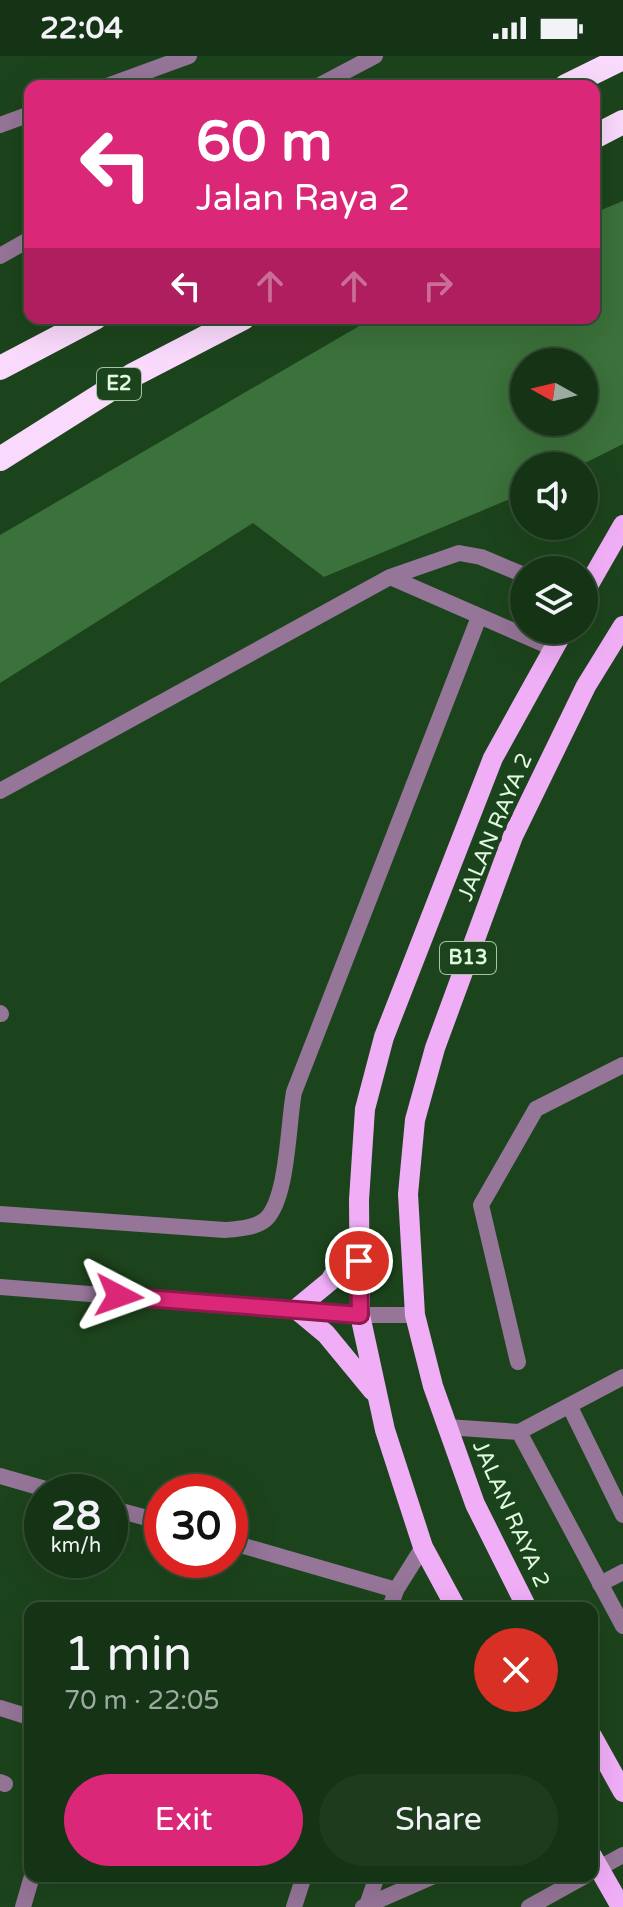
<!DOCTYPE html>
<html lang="en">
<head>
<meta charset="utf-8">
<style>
  body { margin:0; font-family:"Varela Round",sans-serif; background:#1e3b1e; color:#f1f3f6; height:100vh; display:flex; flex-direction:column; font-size:30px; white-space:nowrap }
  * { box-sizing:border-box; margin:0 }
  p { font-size:26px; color:#9daaa0 }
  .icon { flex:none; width:44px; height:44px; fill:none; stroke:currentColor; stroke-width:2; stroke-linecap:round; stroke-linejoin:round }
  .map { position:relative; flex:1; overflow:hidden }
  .side { position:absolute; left:24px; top:1546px; width:574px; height:280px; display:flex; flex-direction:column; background:#153315; border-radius:16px; box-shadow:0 8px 32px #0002,0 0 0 2px #344e34 }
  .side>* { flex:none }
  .hud { position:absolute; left:24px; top:24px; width:576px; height:244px; border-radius:16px; box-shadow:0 8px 32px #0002,0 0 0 2px #344e34; background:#db2777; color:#fff; overflow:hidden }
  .needle { width:52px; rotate:278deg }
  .fabs { position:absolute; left:510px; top:292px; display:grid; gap:16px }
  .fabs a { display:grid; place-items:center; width:88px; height:88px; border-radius:50%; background:#153315; box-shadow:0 8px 32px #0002,0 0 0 2px #344e34; font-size:40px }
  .speed { position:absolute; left:24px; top:1418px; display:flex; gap:16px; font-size:40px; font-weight:700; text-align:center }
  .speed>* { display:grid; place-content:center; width:104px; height:104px; border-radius:50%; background:#153315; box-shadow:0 8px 32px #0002,0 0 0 2px #344e34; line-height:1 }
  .speed small { font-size:20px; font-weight:400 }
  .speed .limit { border:12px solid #d22; background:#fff; color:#111 }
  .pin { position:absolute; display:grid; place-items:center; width:68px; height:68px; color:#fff; margin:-34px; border:4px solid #fff; border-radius:50%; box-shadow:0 2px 8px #0007 }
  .me { position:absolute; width:88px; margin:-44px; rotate:94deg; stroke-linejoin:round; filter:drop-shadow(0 0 6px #0008) }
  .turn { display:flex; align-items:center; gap:28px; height:168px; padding:0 40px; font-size:36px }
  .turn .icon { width:104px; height:104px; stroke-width:2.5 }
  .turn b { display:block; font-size:56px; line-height:68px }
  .lanes { display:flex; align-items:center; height:76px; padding:0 40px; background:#0003; justify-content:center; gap:40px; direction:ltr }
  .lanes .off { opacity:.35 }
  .round { display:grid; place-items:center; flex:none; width:84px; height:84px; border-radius:42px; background:#1e3b1e }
  .overview { display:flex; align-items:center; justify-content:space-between; height:136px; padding:0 40px }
  h1 { font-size:48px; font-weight:600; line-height:60px }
  .action { display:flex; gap:16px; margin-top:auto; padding:16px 40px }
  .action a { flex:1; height:92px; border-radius:48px; background:#db2777; color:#fff; font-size:32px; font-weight:600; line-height:92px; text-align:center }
  .action a+a { background:#1e3b1e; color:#f1f3f6 }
  .status { display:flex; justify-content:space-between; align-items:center; height:56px; padding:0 40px; background:#153315; direction:ltr }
  .status svg { height:22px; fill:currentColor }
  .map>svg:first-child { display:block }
  .green { fill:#3b713a; fill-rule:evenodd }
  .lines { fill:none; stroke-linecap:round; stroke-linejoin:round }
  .lane { stroke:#957598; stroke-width:16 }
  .street { stroke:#957598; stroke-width:16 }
  .primary { stroke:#f0aef7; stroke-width:20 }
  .highway { stroke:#f9d9fc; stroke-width:24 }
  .route-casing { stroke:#8e194d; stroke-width:20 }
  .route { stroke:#db2777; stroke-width:14 }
  .labels { text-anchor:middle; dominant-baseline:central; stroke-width:8; stroke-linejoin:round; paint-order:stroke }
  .shield { fill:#1c441c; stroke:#a7c3a6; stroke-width:2 }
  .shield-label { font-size:20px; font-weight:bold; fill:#e2f9e1 }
  .street-label { font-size:22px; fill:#e2f9e1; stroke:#1c441c }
</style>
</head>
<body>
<div class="status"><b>22:04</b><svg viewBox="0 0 49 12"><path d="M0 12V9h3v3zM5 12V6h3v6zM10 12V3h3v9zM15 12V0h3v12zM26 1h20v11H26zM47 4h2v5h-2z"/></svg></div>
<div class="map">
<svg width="623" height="1851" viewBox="0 0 623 1851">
  <rect width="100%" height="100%" fill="#1c441c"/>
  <path class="green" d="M 623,145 L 623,388 L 579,410 L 524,410 L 524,437 L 324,521 L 253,467 L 0,627 L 0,479 L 373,262 L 594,262 L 594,157 ZM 524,306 L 584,306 L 584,366 L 524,366 Z"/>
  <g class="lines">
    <path class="lane" d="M 390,521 L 555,593
      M 0,735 L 390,521 L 459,497 L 481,501 L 524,519
      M 0,957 L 1,958
      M 0,1158 L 225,1174 C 238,1173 256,1172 266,1163 C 288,1142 288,1067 294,1036 L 479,561
      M 518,1306 L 481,1149 L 536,1053 L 623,1009
      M 570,1351 L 623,1459
      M 519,1376 L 623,1321
      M 0,1420 L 56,1436
      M 110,1452 L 162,1466
      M 230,1486 L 396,1534
      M 600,1528 L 623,1516
      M 0,1652 L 26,1660
      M 0,1726 L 5,1728
      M 367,1849 L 377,1820
      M 23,1851 L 32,1820
      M 363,1851 L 434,1820"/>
    <path class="street" d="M 107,30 L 189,0
      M 318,30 L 375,0
      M 0,69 L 30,58
      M 0,200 L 30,183
      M 0,1231 L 360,1259 L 415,1259
      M 447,1371 L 519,1376 L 623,1570
      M 390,1552 L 396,1534 L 423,1491
      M 592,1816 L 623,1799
      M 294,1851 L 304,1820
      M 529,1851 L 585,1820"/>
    <path class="primary" d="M 584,537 L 623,469
      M 358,1178 L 330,1225 L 296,1253 L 326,1278 L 373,1335
      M 456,1552 L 423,1491 L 385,1374 L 360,1259 L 359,1144 L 365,1053 L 384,981 L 493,702 L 564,574
      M 527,1552 L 475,1448 L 433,1330 L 415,1259 L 408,1138 L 415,1064 L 435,992 L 513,780 L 586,630 L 623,570
      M 592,1680 L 623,1736
      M 592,1800 L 621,1851"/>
    <path class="highway" d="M 566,30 L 623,2
      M 594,81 L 623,66
      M 0,312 L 95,262
      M 0,403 L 133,319 L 243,262"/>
  </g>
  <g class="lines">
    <defs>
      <path id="route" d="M 119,1240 L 360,1259 L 359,1205"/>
    </defs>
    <use href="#route" class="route-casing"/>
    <use href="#route" class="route"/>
  </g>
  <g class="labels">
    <g class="shield">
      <rect x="97" y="312" width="44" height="32" rx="6"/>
      <rect x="440" y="886" width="56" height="32" rx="6"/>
    </g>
    <g class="shield-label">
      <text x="119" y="328">E2</text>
      <text x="468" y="902">B13</text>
    </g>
    <g class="street-label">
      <text transform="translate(495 771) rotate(-67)">JALAN RAYA 2</text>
      <text transform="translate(511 1458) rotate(66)">JALAN RAYA 2</text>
    </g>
  </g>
</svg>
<div class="fabs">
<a><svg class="needle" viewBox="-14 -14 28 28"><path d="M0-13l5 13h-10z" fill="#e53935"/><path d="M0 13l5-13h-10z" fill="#9daaa0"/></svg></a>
<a><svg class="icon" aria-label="sound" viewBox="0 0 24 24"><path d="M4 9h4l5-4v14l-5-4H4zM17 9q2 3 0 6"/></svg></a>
<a><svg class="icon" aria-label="layers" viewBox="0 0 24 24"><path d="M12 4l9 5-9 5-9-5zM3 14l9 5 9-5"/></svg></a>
</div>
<div class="speed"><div>28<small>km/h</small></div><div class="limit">30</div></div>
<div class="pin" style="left:359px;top:1205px;background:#d93025"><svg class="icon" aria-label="arrive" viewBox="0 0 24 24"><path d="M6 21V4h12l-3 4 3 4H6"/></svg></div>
<svg class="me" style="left:119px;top:1240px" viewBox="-20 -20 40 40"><path d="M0-17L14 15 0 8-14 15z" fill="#db2777" stroke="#fff" stroke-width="4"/></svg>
<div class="hud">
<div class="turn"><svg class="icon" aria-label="left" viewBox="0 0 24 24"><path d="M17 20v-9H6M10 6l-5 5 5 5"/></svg><div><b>60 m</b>Jalan Raya 2</div></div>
<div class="lanes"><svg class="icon" aria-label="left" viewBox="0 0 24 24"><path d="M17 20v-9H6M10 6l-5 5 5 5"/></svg><svg class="icon off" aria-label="ahead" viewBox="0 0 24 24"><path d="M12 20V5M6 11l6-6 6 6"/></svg><svg class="icon off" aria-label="ahead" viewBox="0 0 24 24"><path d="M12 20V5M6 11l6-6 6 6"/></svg><svg class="icon off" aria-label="right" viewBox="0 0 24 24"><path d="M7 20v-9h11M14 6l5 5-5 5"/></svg></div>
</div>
<section class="side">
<div class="overview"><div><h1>1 min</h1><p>70 m · 22:05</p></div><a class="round" style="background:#d93025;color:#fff"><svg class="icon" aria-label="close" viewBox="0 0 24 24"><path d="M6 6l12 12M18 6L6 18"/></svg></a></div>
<div class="action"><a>Exit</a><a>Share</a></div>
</section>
</div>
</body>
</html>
